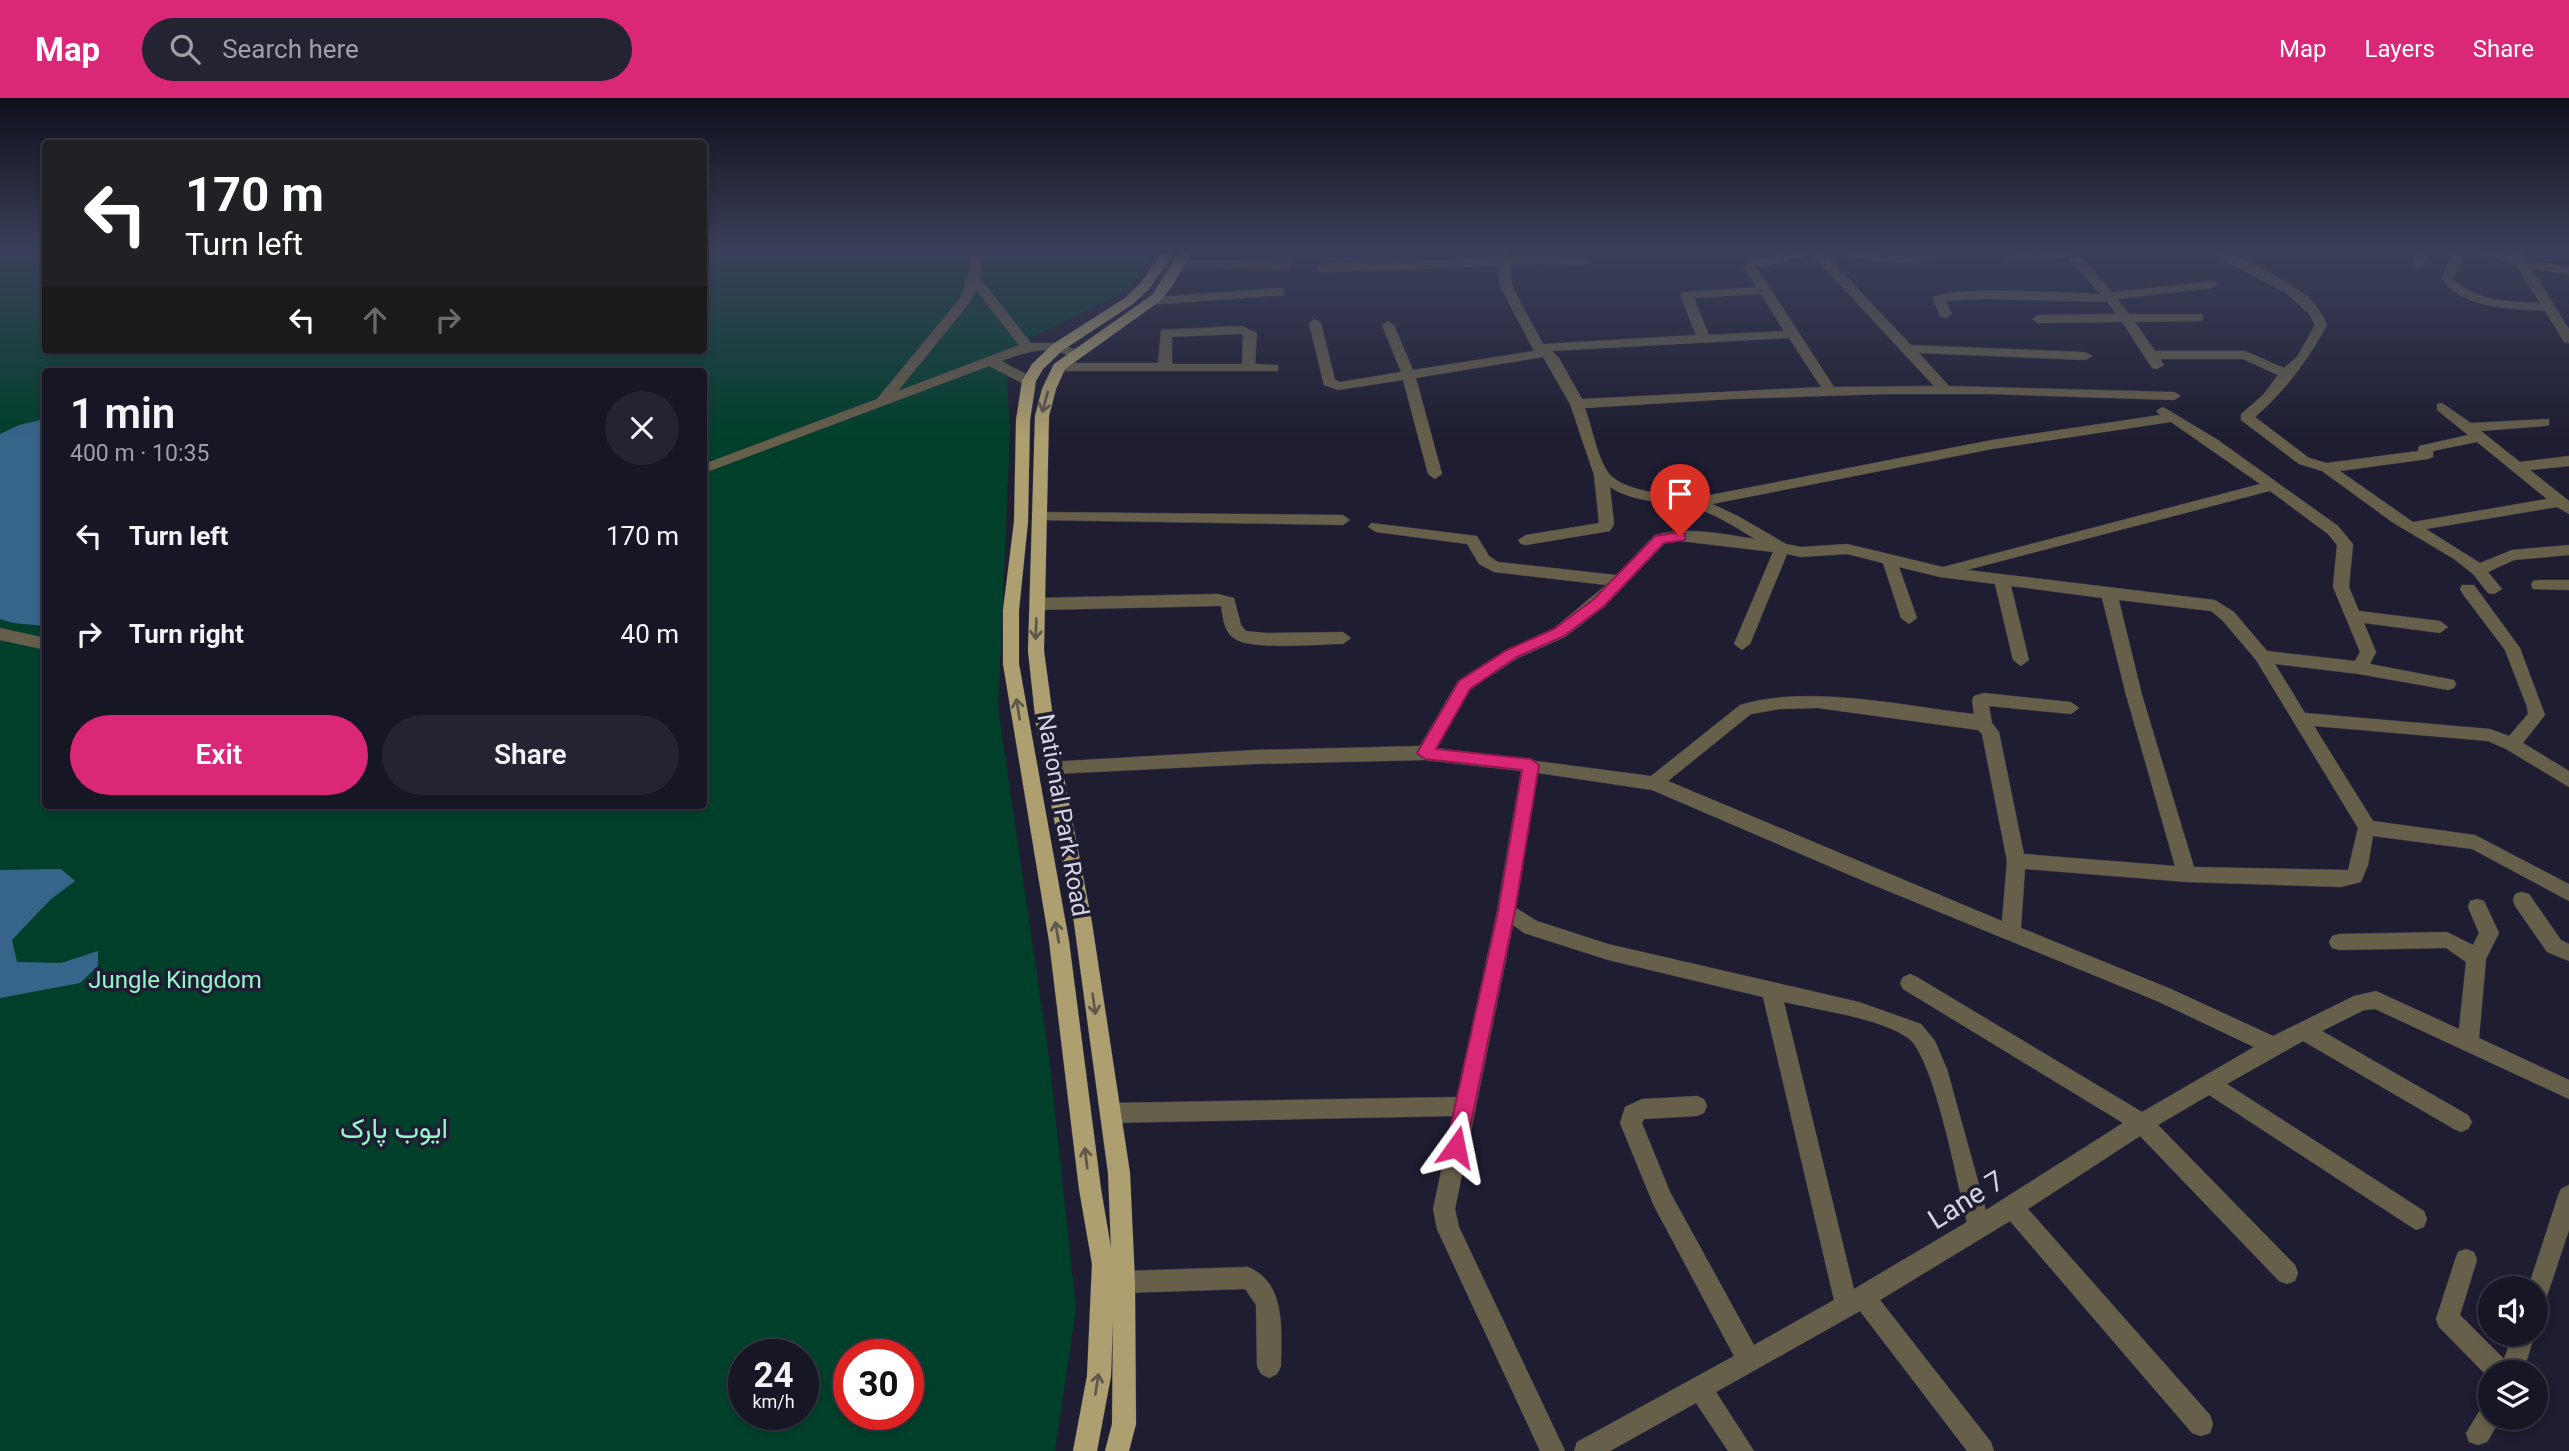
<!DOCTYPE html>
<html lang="en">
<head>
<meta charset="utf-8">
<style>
  body { margin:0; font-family:Roboto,Vazirmatn,sans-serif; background:#232332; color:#f1f3f6; height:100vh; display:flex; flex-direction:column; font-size:26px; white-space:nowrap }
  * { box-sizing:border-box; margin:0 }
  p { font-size:23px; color:#9e9fa7 }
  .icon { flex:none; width:38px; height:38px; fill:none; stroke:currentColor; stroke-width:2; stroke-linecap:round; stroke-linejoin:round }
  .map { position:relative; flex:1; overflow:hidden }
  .sheet { position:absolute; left:42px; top:270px; width:665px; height:441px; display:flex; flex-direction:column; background:#161625; border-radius:7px; box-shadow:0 4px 10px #0003,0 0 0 2px #353542 }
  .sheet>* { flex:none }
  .banner { position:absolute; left:42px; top:42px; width:665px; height:214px; border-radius:7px; box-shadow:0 4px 10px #0003,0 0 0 2px #353542; background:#202124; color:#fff; overflow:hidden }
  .tools { position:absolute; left:2478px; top:1178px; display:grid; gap:14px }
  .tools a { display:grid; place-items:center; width:70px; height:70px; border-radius:50%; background:#161625; box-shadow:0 4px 10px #0003,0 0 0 2px #353542; font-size:35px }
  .speed { position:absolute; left:728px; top:1241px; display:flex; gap:14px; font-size:35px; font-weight:700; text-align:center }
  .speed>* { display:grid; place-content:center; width:91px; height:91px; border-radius:50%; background:#161625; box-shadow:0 4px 10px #0003,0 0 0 2px #353542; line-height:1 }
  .speed small { font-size:18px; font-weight:400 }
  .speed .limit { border:10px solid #d22; background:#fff; color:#111 }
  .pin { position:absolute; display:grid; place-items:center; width:60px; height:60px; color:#fff; margin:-72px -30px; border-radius:50% 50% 50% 0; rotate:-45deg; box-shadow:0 0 7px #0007 }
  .pin .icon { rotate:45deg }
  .me { position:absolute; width:77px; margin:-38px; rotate:12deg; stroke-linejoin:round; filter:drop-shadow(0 0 5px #0008) }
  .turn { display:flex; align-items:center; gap:24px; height:147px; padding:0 28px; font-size:32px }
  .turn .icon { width:91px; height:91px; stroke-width:2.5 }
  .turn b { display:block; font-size:49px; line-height:60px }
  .lanes { display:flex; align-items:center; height:66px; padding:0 28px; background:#0003; justify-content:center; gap:35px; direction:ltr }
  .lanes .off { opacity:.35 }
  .round { display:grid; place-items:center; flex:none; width:74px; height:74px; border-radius:37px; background:#232332 }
  .overview { display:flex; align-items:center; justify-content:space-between; height:119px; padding:0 28px }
  h1 { font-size:42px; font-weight:600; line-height:52px }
  .button { display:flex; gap:14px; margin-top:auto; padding:14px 28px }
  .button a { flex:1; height:80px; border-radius:42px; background:#db2777; color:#fff; font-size:28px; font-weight:600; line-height:80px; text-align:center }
  .button a+a { background:#232332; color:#f1f3f6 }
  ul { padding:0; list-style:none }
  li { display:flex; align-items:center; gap:21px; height:98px; padding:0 28px }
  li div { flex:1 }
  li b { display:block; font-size:26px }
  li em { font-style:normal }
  header { display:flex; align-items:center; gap:42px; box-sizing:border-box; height:98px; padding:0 35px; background:#db2777; color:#fff }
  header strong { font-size:33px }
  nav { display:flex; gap:38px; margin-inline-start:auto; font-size:24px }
  .search { width:490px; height:63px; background:#232332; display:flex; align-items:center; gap:18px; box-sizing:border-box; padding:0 24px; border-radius:38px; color:#9e9fa7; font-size:26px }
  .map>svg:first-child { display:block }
  .green { fill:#00402b; fill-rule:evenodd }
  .water { fill:#376489 }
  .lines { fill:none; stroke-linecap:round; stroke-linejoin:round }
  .minor-casing { stroke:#3b3a4d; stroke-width:1 }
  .major-casing { stroke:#3b3a4d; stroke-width:1 }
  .minor { fill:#665f49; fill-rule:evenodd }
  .major { fill:#ae9f70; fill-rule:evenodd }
  .oneway { stroke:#5f584d }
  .route { fill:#db2777; stroke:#8e194d; stroke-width:2 }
  .labels { text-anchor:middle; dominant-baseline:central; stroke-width:7; stroke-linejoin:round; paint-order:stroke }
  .street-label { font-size:24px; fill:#d4d3e2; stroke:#1e1d31 }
  .park-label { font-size:24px; fill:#96f4ca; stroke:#1e1d31 }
  .near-park-label { font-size:28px; fill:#96f4ca; stroke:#1e1d31 }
  .near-street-label { font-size:28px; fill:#d4d3e2; stroke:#1e1d31 }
</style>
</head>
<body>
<header>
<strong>Map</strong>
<div class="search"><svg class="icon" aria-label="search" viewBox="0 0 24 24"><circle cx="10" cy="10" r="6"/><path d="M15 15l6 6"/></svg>Search here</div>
<nav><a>Map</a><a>Layers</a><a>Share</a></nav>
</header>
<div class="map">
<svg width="2569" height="1353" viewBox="0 0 2569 1353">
  <rect width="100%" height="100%" fill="#1e1d31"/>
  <path class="green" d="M 0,152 L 45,152 L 46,252 L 704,252 L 704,152 L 1156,152 L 1127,193 L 1006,252 L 1010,338 L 998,610 L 1049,959 L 1076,1210 L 1055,1353 L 0,1353 ZM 46,273 L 704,273 L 704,707 L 46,707 ZM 744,1256 L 803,1256 L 803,1316 L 744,1316 ZM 849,1256 L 908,1256 L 908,1316 L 849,1316 Z"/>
  <path class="water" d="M 45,321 L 46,321 L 45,528 L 13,525 L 0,521 L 0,336 L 19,327 Z
    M 61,771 L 75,783 L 50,802 L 12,842 L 17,864 L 61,865 L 98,853 L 98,868 L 80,885 L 0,900 L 0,772 Z"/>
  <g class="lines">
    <defs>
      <path id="minor" d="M 970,152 L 982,152 L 980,180 L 1031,245 L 1058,245 L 1079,253 L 1079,259 C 1070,260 1065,256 1057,253 C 1038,249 1019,257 1001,263 L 1034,280 L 1034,286 L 1024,286 L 989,268 L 704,375 L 704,366 L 877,301 L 961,199 L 970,170 ZM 976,192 L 1019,247 L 898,293 L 971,203 Z
        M 1498,152 L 1510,152 L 1510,158 L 1583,160 L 1589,164 L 1583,168 L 1511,165 L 1512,188 L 1543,246 L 1696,237 L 1680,197 L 1682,194 L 1756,189 L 1743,168 L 1749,164 L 1806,152 L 1850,152 L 1894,157 L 1930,155 L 1936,159 L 1934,162 L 1894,165 L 1824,155 L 1911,247 L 2085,254 L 2092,258 L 2085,262 L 1919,255 L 1949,288 L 2174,294 L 2181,298 L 2174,302 L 1988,296 L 1885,296 L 1731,301 L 1585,310 C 1592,329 1596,355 1607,373 C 1620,394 1672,397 1695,400 L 1992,342 L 2160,317 L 2156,313 L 2163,309 L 2218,342 L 2338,428 L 2353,446 L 2349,489 L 2359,513 L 2440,523 L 2448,529 L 2440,535 L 2364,525 L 2376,554 L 2370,566 L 2454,582 L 2456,586 L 2454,590 L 2448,592 L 2359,576 L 2275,566 L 2305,615 L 2490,631 L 2509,638 L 2528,616 L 2527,609 L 2505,552 L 2462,495 L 2460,491 L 2462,487 L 2474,487 L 2520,550 L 2545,617 L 2523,645 L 2569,673 L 2569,689 L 2506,651 L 2488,643 L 2314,628 L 2373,723 L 2475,737 L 2569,786 L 2569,803 L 2472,751 L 2373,738 L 2368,767 L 2361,784 L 2341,789 L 2187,784 L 2025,771 L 2021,830 L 2171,891 L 2273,938 L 2354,898 L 2376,893 L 2459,931 L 2466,864 L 2446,850 L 2339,852 L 2332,850 L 2329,844 L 2332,838 L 2339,836 L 2447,834 L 2473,847 L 2479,835 L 2468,809 L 2470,803 L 2477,801 L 2484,803 L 2499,835 L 2486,861 L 2479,940 L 2569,982 L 2569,1001 L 2375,911 L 2364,912 L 2322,933 L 2468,1017 L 2472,1024 L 2468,1031 L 2461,1034 L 2454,1031 L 2303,943 L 2227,986 L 2424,1113 L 2427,1121 L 2424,1129 L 2416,1132 L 2209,997 L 2158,1027 L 2295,1167 L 2298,1175 L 2295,1183 L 2287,1186 L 2279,1183 L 2140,1038 L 2028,1111 L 2210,1317 L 2213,1326 L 2210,1335 L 2201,1338 L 2192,1335 L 2010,1123 L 1880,1202 L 1991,1344 L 1994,1353 L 1967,1353 L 1860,1213 L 1716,1294 L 1754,1353 L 1728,1353 L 1696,1305 L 1610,1353 L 1574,1353 L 1577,1344 L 1734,1258 L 1654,1108 L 1620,1025 L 1625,1009 L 1642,1001 L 1697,998 L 1704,1001 L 1707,1008 L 1704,1015 L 1697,1018 L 1644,1021 L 1642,1025 L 1670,1094 L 1754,1247 L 1834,1202 L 1763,899 L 1608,862 L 1524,835 L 1513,827 L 1455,1111 L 1459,1129 L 1565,1353 L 1540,1353 L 1437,1131 L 1433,1111 L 1453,1018 L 1110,1025 L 1103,1022 L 1100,1015 L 1103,1008 L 1110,1005 L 1457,999 L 1497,813 L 1521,673 L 1425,662 L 1255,666 L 1054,676 L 1048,674 L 1045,669 L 1048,664 L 1255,652 L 1420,648 L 1458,583 L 1506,552 L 1553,531 L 1606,487 L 1494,474 L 1479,466 L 1467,446 L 1376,434 L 1368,429 L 1371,425 L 1477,438 L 1489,458 L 1498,464 L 1616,477 L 1655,437 C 1687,428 1723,436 1755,441 C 1735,429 1713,414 1690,409 C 1664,403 1634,405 1610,389 L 1614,426 L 1610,433 L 1526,447 L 1521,446 L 1518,442 L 1526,437 L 1599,425 L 1594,377 L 1570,306 L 1543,259 L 1416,280 L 1442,376 L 1435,381 L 1428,376 L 1403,282 L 1338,292 L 1324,287 L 1309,225 L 1315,221 L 1321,225 L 1335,282 L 1340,284 L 1401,274 L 1382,227 L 1388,223 L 1394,227 L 1413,272 L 1534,253 L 1500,188 L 1499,168 L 1321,174 L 1315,170 L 1321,166 L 1498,160 ZM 1812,157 L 1934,288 L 1834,289 L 1757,170 ZM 1761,196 L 1784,233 L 1709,237 L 1694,200 ZM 1789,240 L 1821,289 L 1582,301 L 1559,260 L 1552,253 ZM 2171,324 L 2260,386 L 1943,469 L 1847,446 L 1801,449 L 1786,446 L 1738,418 L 1712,406 L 1992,351 ZM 2270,393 L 2328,436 L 2337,447 L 2333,489 L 2360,554 L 2355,563 L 2267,553 L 2234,514 L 2215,502 L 1967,472 ZM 1680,443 L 1773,454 L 1734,546 L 1742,552 L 1750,546 L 1787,456 L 1801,459 L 1847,456 L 1883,465 L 1901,520 L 1909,526 L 1917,520 L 1899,469 L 1940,479 L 1995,486 L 2013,562 L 2021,568 L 2029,562 L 2011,488 L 2102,500 L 2126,597 L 2175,768 L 2024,756 L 1999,634 L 1992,625 L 1989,608 L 2071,616 L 2079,610 L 2071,604 L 1984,595 L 1974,598 L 1972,602 L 1974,616 C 1904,608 1808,586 1740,607 L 1651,678 L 1437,650 L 1470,591 L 1518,560 L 1565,539 L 1605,508 L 1665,445 ZM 2119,502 L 2211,513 L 2222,522 L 2256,562 L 2358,730 L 2348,772 L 2194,769 L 2142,597 ZM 1818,610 L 1978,632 L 1982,636 L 2007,763 L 2002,823 L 1668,683 L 1751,616 L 1780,611 ZM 1538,675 L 1652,692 L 1866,784 L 2157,903 L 2254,949 L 2142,1014 L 1917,879 L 1910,876 L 1903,879 L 1900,885 L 1903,891 L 2123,1025 L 1986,1112 L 1947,971 L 1935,943 L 1921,926 L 1859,904 L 1608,846 L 1537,823 L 1516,810 ZM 1784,904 C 1818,912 1880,920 1908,940 C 1934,958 1958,1089 1967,1124 L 1854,1191 Z
        M 2075,152 L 2112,194 L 2216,183 L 2218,186 L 2212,190 L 2117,201 L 2129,216 L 2203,216 L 2203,222 L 2198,223 L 2135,224 L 2155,253 L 2245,253 L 2284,270 L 2297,259 L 2315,227 L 2309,216 L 2286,195 L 2205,152 C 2233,152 2287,182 2309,200 C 2317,208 2323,217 2327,227 C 2308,262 2285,293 2255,319 L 2309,360 L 2327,365 L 2418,353 L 2419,348 L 2468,337 L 2437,312 L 2437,306 L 2442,305 L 2471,325 L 2549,321 L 2549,327 L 2544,328 L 2481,333 L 2520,364 L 2569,358 L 2569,368 L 2530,372 L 2569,403 L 2569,416 L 2557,409 L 2426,431 L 2480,465 L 2512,452 L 2569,447 L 2569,457 L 2514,462 L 2488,474 L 2502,491 L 2494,496 L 2488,495 L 2473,476 L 2454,461 L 2392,424 L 2322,373 L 2299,366 L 2241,322 L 2241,316 L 2263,297 L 2278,277 L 2243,261 L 2160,261 L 2164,267 L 2157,271 L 2152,270 L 2122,224 L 2038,225 L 2032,221 L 2038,217 L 2116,216 L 2107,204 L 1982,201 L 1946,203 L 1952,216 L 1946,220 L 1941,219 L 1932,200 C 1948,187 2072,195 2100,196 L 2069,160 L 2010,163 L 2004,159 L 2010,155 ZM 2477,344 L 2547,401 L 2413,424 L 2340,373 L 2428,361 L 2433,359 L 2433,353 Z
        M 2418,152 L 2430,152 L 2421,170 L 2417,171 L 2411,167 Z
        M 2454,152 L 2466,152 L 2453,181 C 2476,204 2510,203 2540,205 L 2516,167 L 2478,155 L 2476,152 L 2493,152 L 2510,157 L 2507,152 L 2519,152 L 2525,162 L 2569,169 L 2569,177 L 2531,170 L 2569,231 L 2569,245 L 2564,244 L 2545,213 C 2509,210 2466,212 2441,181 Z
        M 1179,162 L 1286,163 L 1292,167 L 1286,171 L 1175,169 L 1175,163 Z
        M 1280,190 L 1284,191 L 1284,197 L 1152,207 L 1146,203 L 1152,199 Z
        M 1242,228 L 1257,235 L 1255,266 L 1278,267 L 1278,273 L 1059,273 L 1052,269 L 1059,265 L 1158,265 L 1161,232 ZM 1241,236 L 1243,237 L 1242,266 L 1172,266 L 1172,239 Z
        M 1041,414 L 1343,417 L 1350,422 L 1343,427 L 1036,422 L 1034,419 Z
        M 2539,482 L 2569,482 L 2569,492 L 2533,491 L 2531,487 L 2533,483 Z
        M 1218,496 L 1234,500 L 1241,527 L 1246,533 L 1267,535 L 1343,534 L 1351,540 L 1343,546 C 1320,546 1255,552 1237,542 C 1224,536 1223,520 1221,508 L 1218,508 L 1037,512 L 1029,506 L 1037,500 Z
        M 0,530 L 46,540 L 46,552 L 0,542 Z
        M 2522,794 L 2529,796 L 2561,842 L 2569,846 L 2569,863 L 2547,854 L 2515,808 L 2513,802 L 2515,796 Z
        M 2569,1087 L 2569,1132 L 2544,1207 L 2536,1210 L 2536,1190 L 2528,1190 L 2558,1098 L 2561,1091 Z
        M 2466,1151 L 2474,1154 L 2477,1162 L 2460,1217 L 2504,1261 L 2513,1236 L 2535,1236 L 2523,1274 L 2490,1274 L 2490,1281 L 2439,1229 L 2436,1221 L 2455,1162 L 2458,1154 Z
        M 1248,1169 C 1287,1185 1281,1233 1281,1268 L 1277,1276 L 1269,1280 L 1261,1276 L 1257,1268 L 1256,1207 L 1245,1191 L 1124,1195 L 1116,1192 L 1113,1184 L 1116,1176 L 1124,1173 Z
        M 2490,1305 L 2490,1320 L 2501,1320 L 2487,1344 L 2478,1347 L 2469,1344 L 2466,1335 L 2482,1309 Z"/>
      <path id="major" d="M 1164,152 L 1176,152 L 1149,191 L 1133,206 L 1063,252 L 1043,271 L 1036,283 L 1030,322 L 1028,424 L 1019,512 L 1019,566 L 1069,843 L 1101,1091 L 1111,1150 L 1108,1075 L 1074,825 L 1036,627 L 1028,553 L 1035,318 L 1042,291 L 1054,266 L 1152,197 L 1181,152 L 1193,152 L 1173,187 L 1160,203 L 1065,271 L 1056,291 L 1049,318 L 1044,553 L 1054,627 L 1092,825 L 1130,1075 L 1135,1184 L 1136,1326 L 1129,1353 L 1105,1353 L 1112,1326 L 1113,1222 L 1111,1278 L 1097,1353 L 1073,1353 L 1087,1278 L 1092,1166 L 1079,1091 L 1049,843 L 1003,566 L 1003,512 L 1014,424 L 1016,322 L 1022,283 L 1032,266 L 1053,246 L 1125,200 L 1141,185 Z"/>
    </defs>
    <use href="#minor" class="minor-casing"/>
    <use href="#major" class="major-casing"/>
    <use href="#minor" class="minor"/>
    <use href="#major" class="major"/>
  </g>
  <defs><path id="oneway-shaft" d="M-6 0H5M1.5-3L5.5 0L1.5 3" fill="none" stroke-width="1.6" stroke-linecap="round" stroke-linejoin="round" transform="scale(1.75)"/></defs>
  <g class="oneway">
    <use href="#oneway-shaft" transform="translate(1045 304) rotate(105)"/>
    <use href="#oneway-shaft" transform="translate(1036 531) rotate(92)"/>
    <use href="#oneway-shaft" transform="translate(1018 611) rotate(-99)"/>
    <use href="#oneway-shaft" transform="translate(1057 834) rotate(-100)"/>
    <use href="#oneway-shaft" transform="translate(1094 906) rotate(82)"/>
    <use href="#oneway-shaft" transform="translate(1086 1060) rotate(-97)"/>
    <use href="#oneway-shaft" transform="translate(1097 1286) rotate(-81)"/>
  </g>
  <linearGradient id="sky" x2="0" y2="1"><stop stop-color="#10101b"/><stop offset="0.45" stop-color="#3b405a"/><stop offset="1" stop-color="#3b405a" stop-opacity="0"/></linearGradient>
  <rect width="2569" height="341" fill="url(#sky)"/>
  <path class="route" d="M 1680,434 L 1685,435 L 1685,442 L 1664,445 L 1604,508 L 1564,538 L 1517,559 L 1470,591 L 1436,651 L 1531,661 L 1539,667 L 1515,813 L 1466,1049 L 1463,1056 L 1456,1059 L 1449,1056 L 1446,1049 L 1498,813 L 1522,672 L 1425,661 L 1417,655 L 1459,583 L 1507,552 L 1554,531 L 1594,501 L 1655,438 Z"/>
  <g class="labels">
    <g class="street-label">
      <text transform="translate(1063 717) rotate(80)">National Park Road</text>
    </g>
    <g class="park-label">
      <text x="175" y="882">Jungle Kingdom</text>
    </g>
    <g class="near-park-label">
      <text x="394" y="1030">ایوب پارک</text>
    </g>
    <g class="near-street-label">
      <text transform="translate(1966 1102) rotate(-32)">Lane 7</text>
    </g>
  </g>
</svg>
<div class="tools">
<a><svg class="icon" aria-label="sound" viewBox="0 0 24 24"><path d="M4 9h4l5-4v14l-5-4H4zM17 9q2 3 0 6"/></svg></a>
<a><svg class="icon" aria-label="layers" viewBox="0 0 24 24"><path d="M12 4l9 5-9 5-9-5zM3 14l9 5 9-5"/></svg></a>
</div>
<div class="speed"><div>24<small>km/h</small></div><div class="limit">30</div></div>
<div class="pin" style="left:1680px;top:438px;background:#d93025"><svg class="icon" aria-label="arrive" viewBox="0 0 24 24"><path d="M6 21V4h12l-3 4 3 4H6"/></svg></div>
<svg class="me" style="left:1456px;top:1049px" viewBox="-20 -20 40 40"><path d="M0-17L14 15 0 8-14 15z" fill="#db2777" stroke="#fff" stroke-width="4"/></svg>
<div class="banner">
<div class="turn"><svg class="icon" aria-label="left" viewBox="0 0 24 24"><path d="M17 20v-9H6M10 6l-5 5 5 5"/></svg><div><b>170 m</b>Turn left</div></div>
<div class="lanes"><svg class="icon" aria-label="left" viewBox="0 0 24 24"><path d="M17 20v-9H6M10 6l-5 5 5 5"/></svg><svg class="icon off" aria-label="ahead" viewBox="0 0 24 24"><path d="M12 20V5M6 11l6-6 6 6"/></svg><svg class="icon off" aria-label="right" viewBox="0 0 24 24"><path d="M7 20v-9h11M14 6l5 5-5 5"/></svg></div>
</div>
<section class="sheet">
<div class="overview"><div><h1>1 min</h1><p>400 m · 10:35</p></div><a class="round"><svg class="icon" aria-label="close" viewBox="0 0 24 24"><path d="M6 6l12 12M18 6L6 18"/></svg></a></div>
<ul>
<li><svg class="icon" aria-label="left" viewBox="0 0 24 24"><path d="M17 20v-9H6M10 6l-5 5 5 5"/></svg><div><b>Turn left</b></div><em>170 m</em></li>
<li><svg class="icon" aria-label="right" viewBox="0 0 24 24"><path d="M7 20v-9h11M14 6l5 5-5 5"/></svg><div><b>Turn right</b></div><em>40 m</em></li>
</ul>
<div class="button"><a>Exit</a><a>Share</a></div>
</section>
</div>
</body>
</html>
